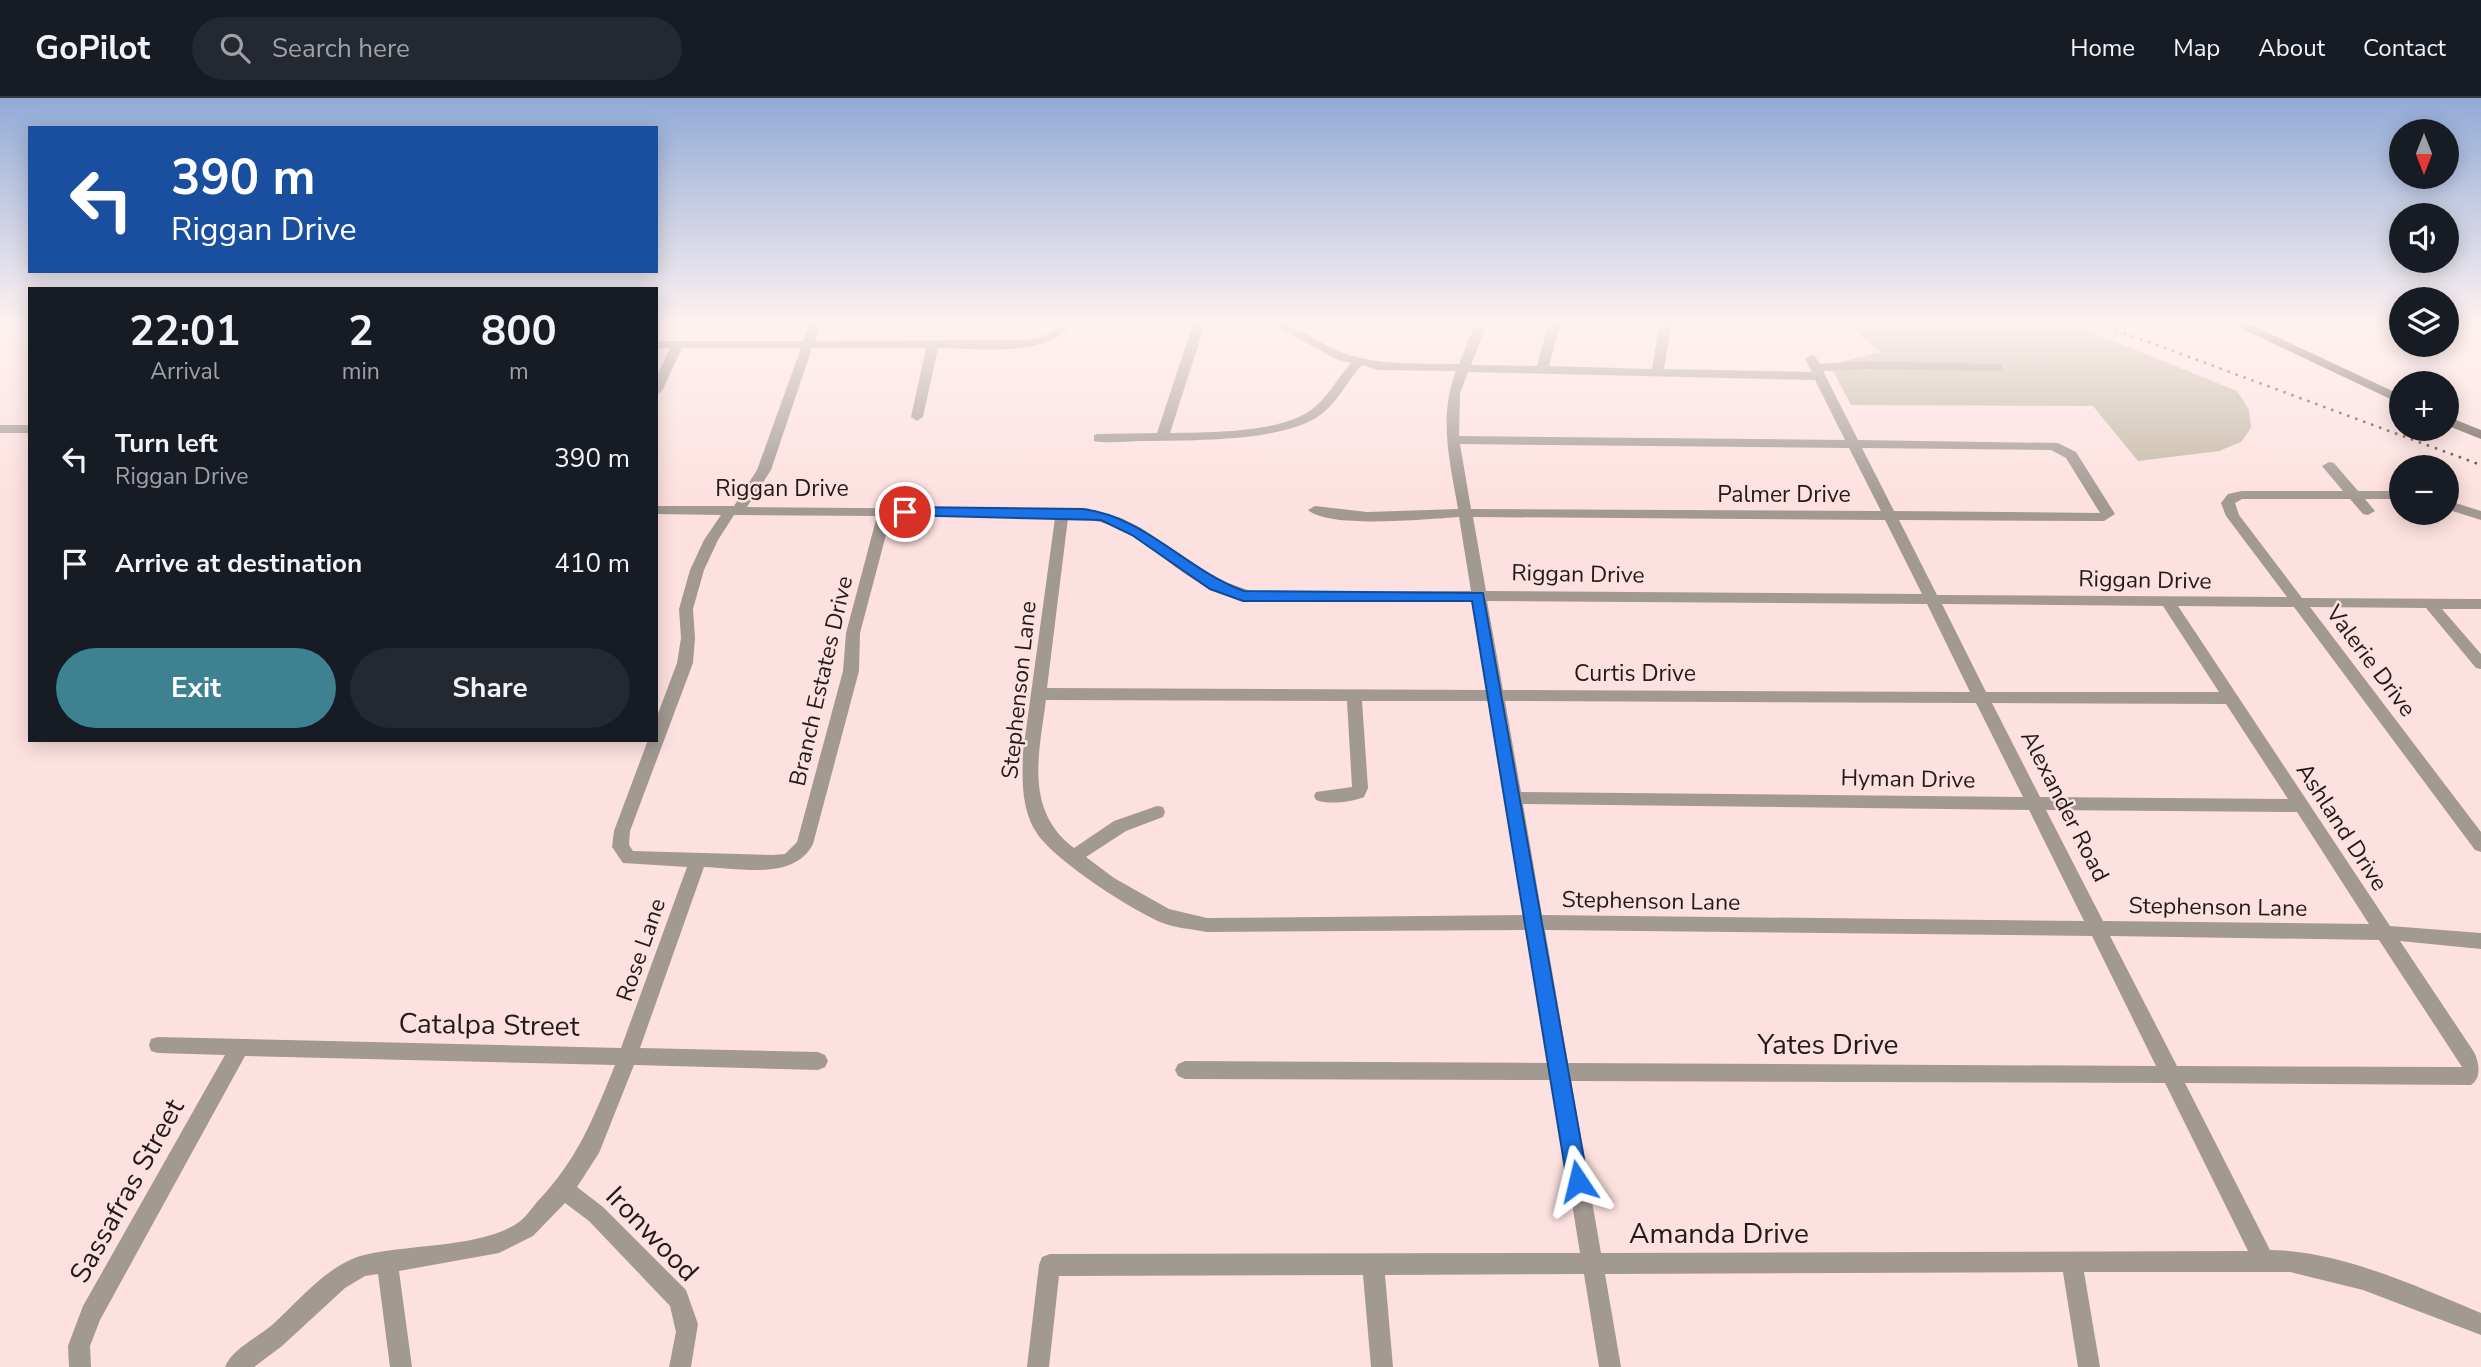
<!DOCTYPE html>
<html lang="en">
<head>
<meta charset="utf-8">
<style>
  body { margin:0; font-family:"Nunito Sans",sans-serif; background:#242831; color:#f1f3f6; height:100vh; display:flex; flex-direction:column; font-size:26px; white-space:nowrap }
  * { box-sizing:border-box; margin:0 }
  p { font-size:23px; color:#9ea1a6 }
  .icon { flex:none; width:38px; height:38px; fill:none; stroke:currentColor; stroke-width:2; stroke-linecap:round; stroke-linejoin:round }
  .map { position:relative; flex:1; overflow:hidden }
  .details { position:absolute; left:28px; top:189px; width:630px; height:455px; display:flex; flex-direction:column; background:#171b24; border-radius:0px; box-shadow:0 4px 18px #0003 }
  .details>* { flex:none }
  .guide { position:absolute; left:28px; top:28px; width:630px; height:147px; border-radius:0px; box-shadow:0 4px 18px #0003; background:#1a4fa0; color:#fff; overflow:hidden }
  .needle { width:46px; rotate:180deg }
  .buttons { position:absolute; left:2389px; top:21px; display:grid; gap:14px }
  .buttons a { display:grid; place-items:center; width:70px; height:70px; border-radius:50%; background:#171b24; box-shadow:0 4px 18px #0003; font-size:35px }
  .pin { position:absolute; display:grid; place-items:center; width:60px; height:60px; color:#fff; margin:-30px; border:4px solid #fff; border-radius:50%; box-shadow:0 2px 7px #0007 }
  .me { position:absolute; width:77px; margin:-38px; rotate:350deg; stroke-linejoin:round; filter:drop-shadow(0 0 5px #0008) }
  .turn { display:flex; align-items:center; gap:24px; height:147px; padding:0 28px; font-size:32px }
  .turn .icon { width:91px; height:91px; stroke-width:2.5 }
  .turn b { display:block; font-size:49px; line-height:60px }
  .eta { display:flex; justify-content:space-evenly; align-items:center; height:119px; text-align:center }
  .eta b { font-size:42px; font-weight:700; line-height:49px }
  .button { display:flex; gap:14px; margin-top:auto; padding:14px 28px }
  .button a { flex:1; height:80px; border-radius:42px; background:#3e8291; color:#fff; font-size:28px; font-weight:700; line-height:80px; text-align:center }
  .button a+a { background:#242831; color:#f1f3f6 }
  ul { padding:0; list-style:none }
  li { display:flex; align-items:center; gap:21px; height:105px; padding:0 28px }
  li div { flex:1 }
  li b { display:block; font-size:26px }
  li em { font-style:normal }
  header { display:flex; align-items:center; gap:42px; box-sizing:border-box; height:98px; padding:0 35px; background:#171b24; border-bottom:2px solid #363941 }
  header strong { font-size:33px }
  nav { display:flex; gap:38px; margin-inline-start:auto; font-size:24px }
  .search { width:490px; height:63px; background:#242831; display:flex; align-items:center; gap:18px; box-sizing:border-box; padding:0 24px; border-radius:38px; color:#9ea1a6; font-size:26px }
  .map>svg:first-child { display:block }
  .green { fill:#c2b8a3 }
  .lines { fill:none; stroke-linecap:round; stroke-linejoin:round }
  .minor { fill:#a29993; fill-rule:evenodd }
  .major { fill:#67574d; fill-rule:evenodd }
  .rail { stroke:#403434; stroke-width:2.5; stroke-dasharray:2.5 6; stroke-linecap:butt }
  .route { fill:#1a73e8; stroke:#114b97; stroke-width:2 }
  .labels { text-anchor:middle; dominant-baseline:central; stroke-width:5; stroke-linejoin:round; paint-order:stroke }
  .street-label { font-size:23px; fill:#231a1a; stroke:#fde1e0 }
  .near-street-label { font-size:28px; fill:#231a1a; stroke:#fde1e0 }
</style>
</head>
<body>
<header>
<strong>GoPilot</strong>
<div class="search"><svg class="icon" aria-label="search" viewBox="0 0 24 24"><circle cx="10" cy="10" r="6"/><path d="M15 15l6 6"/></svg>Search here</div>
<nav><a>Home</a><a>Map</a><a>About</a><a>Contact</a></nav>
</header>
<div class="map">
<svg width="2481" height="1269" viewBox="0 0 2481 1269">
  <rect width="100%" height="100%" fill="#fde1e0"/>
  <path class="green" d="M 1857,223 L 2064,223 L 2237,293 L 2249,312 L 2251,330 L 2241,344 L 2219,353 L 2138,363 L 2093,308 L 1851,307 L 1830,267 L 1881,254 L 1853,231 Z"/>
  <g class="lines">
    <path class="minor" d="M 810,223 L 822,223 L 815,243 L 1020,242 C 1037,241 1052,238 1062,223 L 1074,223 C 1051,261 977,250 938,250 L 923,319 L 917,323 L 911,319 L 926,250 L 812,250 L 771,372 L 747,409 L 1094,412 L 1121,420 L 1141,430 L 1216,481 L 1254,494 L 1471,493 L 1459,419 C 1429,421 1329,431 1308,412 L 1315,408 L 1367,414 L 1458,411 C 1450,364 1438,319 1456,273 L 1378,272 L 1362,267 C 1346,284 1336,308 1316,320 C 1276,344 1188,342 1142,343 C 1126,343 1109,346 1094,343 L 1094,337 L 1098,336 L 1157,335 L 1194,223 L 1206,223 L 1170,335 C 1209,334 1275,335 1308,314 C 1327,302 1337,280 1351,265 L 1336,261 L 1266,223 C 1296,223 1318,247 1346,256 C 1382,268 1421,265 1459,266 L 1476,223 L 1488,223 L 1471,267 L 1537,268 L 1549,223 L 1561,223 L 1549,268 L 1652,271 L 1660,223 L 1672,223 L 1664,271 L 1812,274 L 1805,261 L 1811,257 L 1815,258 L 1820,266 L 1864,263 L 2002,266 L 2002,272 L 1998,273 L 1864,271 L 1823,273 L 1858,342 L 2058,345 L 2076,354 L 2115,416 L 2104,423 L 1899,422 L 1937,497 L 2287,499 L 2226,418 L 2221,405 L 2228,396 L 2242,393 L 2343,393 L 2322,368 L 2329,364 L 2334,365 L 2358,393 L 2401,393 L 2401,401 L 2365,401 L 2375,413 L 2368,417 L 2363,416 L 2350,401 L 2242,401 L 2235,405 L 2239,417 L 2302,500 L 2481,501 L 2481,511 L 2442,511 L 2481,556 L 2481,571 L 2476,570 L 2426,510 L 2310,509 L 2481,734 L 2481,754 L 2475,752 L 2294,509 L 2178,508 L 2390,828 L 2481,835 L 2481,851 L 2400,843 L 2474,954 C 2480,966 2481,981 2471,987 L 2185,985 L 2270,1152 C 2339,1152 2418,1189 2481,1215 L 2481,1237 L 2363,1192 L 2290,1174 L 2084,1174 L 2100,1269 L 2078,1269 L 2063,1174 L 1605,1176 L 1621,1269 L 1599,1269 L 1584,1176 L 1385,1177 L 1393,1269 L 1371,1269 L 1363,1177 L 1059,1178 L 1049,1269 L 1027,1269 L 1039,1167 L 1042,1159 L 1050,1156 L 1580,1155 L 1552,982 L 1185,981 L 1178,978 L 1175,972 L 1178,966 L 1185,963 L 1549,965 L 1527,832 L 1207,834 C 1192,831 1174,830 1160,824 C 1127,809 1059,765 1038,737 C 1021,713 1022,682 1023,654 L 1055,420 L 891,418 L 860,535 L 859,573 L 813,746 C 794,783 740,770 704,769 L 640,950 L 818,954 L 825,957 L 828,963 L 825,969 L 818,972 L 634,967 L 599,1055 L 577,1089 L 603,1109 L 686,1192 L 698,1226 L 691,1269 L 669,1269 L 676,1234 L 670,1208 L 589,1123 L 565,1105 L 533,1138 L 499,1155 L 399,1173 L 412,1269 L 390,1269 L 378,1176 L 365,1178 L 345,1190 L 282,1248 L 254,1269 L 225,1269 C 232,1251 257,1240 272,1227 C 299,1203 328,1166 364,1157 C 408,1146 483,1150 519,1124 C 526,1119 531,1111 537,1104 C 578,1061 593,1021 615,967 L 245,958 L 100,1222 L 90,1248 L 91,1269 L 69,1269 L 68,1248 L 83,1208 L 225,957 L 158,955 L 151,953 L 149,947 L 151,941 L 158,939 L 621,950 L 687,769 L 623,765 L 612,749 L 614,733 L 648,642 L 656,642 L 656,621 L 677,565 L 681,540 L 679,511 L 690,472 L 704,442 L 721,417 L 656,416 L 656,408 L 734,408 L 757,372 L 801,250 L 682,250 L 662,293 L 656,297 L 656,280 L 670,250 L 656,251 L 656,243 L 803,243 ZM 1468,274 L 1815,282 L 1845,342 L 1459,338 L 1460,295 ZM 1460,346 L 1849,350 L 1881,413 L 1471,411 ZM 1862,350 L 2051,352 L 2066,360 L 2100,415 L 1894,413 ZM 734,417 L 877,418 L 846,535 L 843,573 L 797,744 L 785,756 L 772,757 L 633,753 L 629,747 L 630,733 L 693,565 L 695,540 L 693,511 L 704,472 L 718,442 ZM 1473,419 L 1885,422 L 1922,496 L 1486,493 ZM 1068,420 C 1135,421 1154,461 1207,489 C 1222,496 1238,500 1254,504 L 1473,503 L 1488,592 L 1047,590 ZM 1487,503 L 1927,506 L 1970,594 L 1503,592 ZM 1942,506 L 2163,508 L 2219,594 L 1986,594 ZM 1046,602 L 1347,603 L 1352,689 L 1316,694 L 1314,698 L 1316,702 C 1329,707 1351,704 1364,699 L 1368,690 L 1362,603 L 1490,603 L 1525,817 L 1207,820 L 1169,811 L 1114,780 L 1086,759 L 1126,733 L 1163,719 L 1165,714 L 1163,709 L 1157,708 L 1114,723 L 1074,750 C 1024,712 1039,656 1046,602 ZM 1505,603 L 1976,605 L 2023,699 L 1521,694 ZM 1992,605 L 2226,606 L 2288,701 L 2040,699 ZM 1523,706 L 2029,712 L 2084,823 L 1542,817 ZM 2046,712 L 2297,714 L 2369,826 L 2103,823 ZM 1545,832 L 2092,838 L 2156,968 L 1568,965 ZM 2110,838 L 2379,842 L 2462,969 L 2177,968 ZM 1571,983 L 2165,985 L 2248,1153 L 1601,1155 Z
      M 0,327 L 30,327 L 30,335 L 0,335 Z
      M 2446,402 L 2481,413 L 2481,422 L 2446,411 Z"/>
    <path class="major" d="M 2226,223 L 2243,223 L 2401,297 L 2401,306 Z
      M 2446,318 L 2481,332 L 2481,341 L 2446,327 Z"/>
    <path class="rail" d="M 2092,223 L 2481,367"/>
  </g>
  <linearGradient id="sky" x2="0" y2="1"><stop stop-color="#91aad6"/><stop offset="0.56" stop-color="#fef2f1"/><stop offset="1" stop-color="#fef2f1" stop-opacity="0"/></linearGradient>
  <rect width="2481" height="401" fill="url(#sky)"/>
  <path class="route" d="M 905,409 L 1083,411 C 1146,419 1186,472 1244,493 L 1483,495 L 1588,1083 L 1585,1090 L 1578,1093 L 1571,1090 L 1567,1083 L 1472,503 L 1243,503 L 1210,491 L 1132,437 L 1101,422 L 900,417 L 898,414 Z"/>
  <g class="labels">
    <g class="street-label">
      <text x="782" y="390">Riggan Drive</text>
      <text x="1784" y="396">Palmer Drive</text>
      <text transform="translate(1578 476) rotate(1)">Riggan Drive</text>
      <text transform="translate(2145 482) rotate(1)">Riggan Drive</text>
      <text transform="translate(2371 563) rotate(53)">Valerie Drive</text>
      <text x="1635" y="575">Curtis Drive</text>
      <text transform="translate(821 583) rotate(-77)">Branch Estates Drive</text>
      <text transform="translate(1019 592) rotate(-84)">Stephenson Lane</text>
      <text transform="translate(1908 681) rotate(1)">Hyman Drive</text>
      <text transform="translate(2065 708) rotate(63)">Alexander Road</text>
      <text transform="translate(2342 729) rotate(57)">Ashland Drive</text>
      <text transform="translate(1651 803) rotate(1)">Stephenson Lane</text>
      <text transform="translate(2218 809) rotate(1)">Stephenson Lane</text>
      <text transform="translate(641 852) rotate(-71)">Rose Lane</text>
    </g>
    <g class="near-street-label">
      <text transform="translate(489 927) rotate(1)">Catalpa Street</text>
      <text x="1828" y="947">Yates Drive</text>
      <text transform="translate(127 1093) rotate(-61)">Sassafras Street</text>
      <text transform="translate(652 1136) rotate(46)">Ironwood</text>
      <text x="1719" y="1136">Amanda Drive</text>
    </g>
  </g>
</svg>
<div class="buttons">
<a><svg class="needle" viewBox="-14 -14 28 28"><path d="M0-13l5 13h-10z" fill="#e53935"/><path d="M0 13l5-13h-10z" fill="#9ea1a6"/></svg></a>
<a><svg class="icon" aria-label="sound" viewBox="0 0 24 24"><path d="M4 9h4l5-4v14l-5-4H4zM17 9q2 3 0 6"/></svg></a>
<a><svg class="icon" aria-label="layers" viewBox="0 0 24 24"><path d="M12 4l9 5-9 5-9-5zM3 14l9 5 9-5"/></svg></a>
<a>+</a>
<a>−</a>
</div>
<div class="pin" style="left:905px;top:414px;background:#d93025"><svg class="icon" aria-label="arrive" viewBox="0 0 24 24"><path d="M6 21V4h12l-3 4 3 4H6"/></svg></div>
<svg class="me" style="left:1578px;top:1083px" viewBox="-20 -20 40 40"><path d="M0-17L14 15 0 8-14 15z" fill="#1a73e8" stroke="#fff" stroke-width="4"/></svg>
<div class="guide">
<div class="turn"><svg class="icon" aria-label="left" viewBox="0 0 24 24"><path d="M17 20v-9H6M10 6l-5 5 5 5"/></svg><div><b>390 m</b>Riggan Drive</div></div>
</div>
<section class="details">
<div class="eta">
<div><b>22:01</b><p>Arrival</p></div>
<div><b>2</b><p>min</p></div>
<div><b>800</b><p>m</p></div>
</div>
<ul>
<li><svg class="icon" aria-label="left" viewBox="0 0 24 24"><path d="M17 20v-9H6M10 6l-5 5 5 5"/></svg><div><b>Turn left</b><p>Riggan Drive</p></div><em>390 m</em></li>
<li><svg class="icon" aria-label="arrive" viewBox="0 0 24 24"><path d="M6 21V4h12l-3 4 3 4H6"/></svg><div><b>Arrive at destination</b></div><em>410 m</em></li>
</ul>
<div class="button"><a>Exit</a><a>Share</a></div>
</section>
</div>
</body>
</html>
